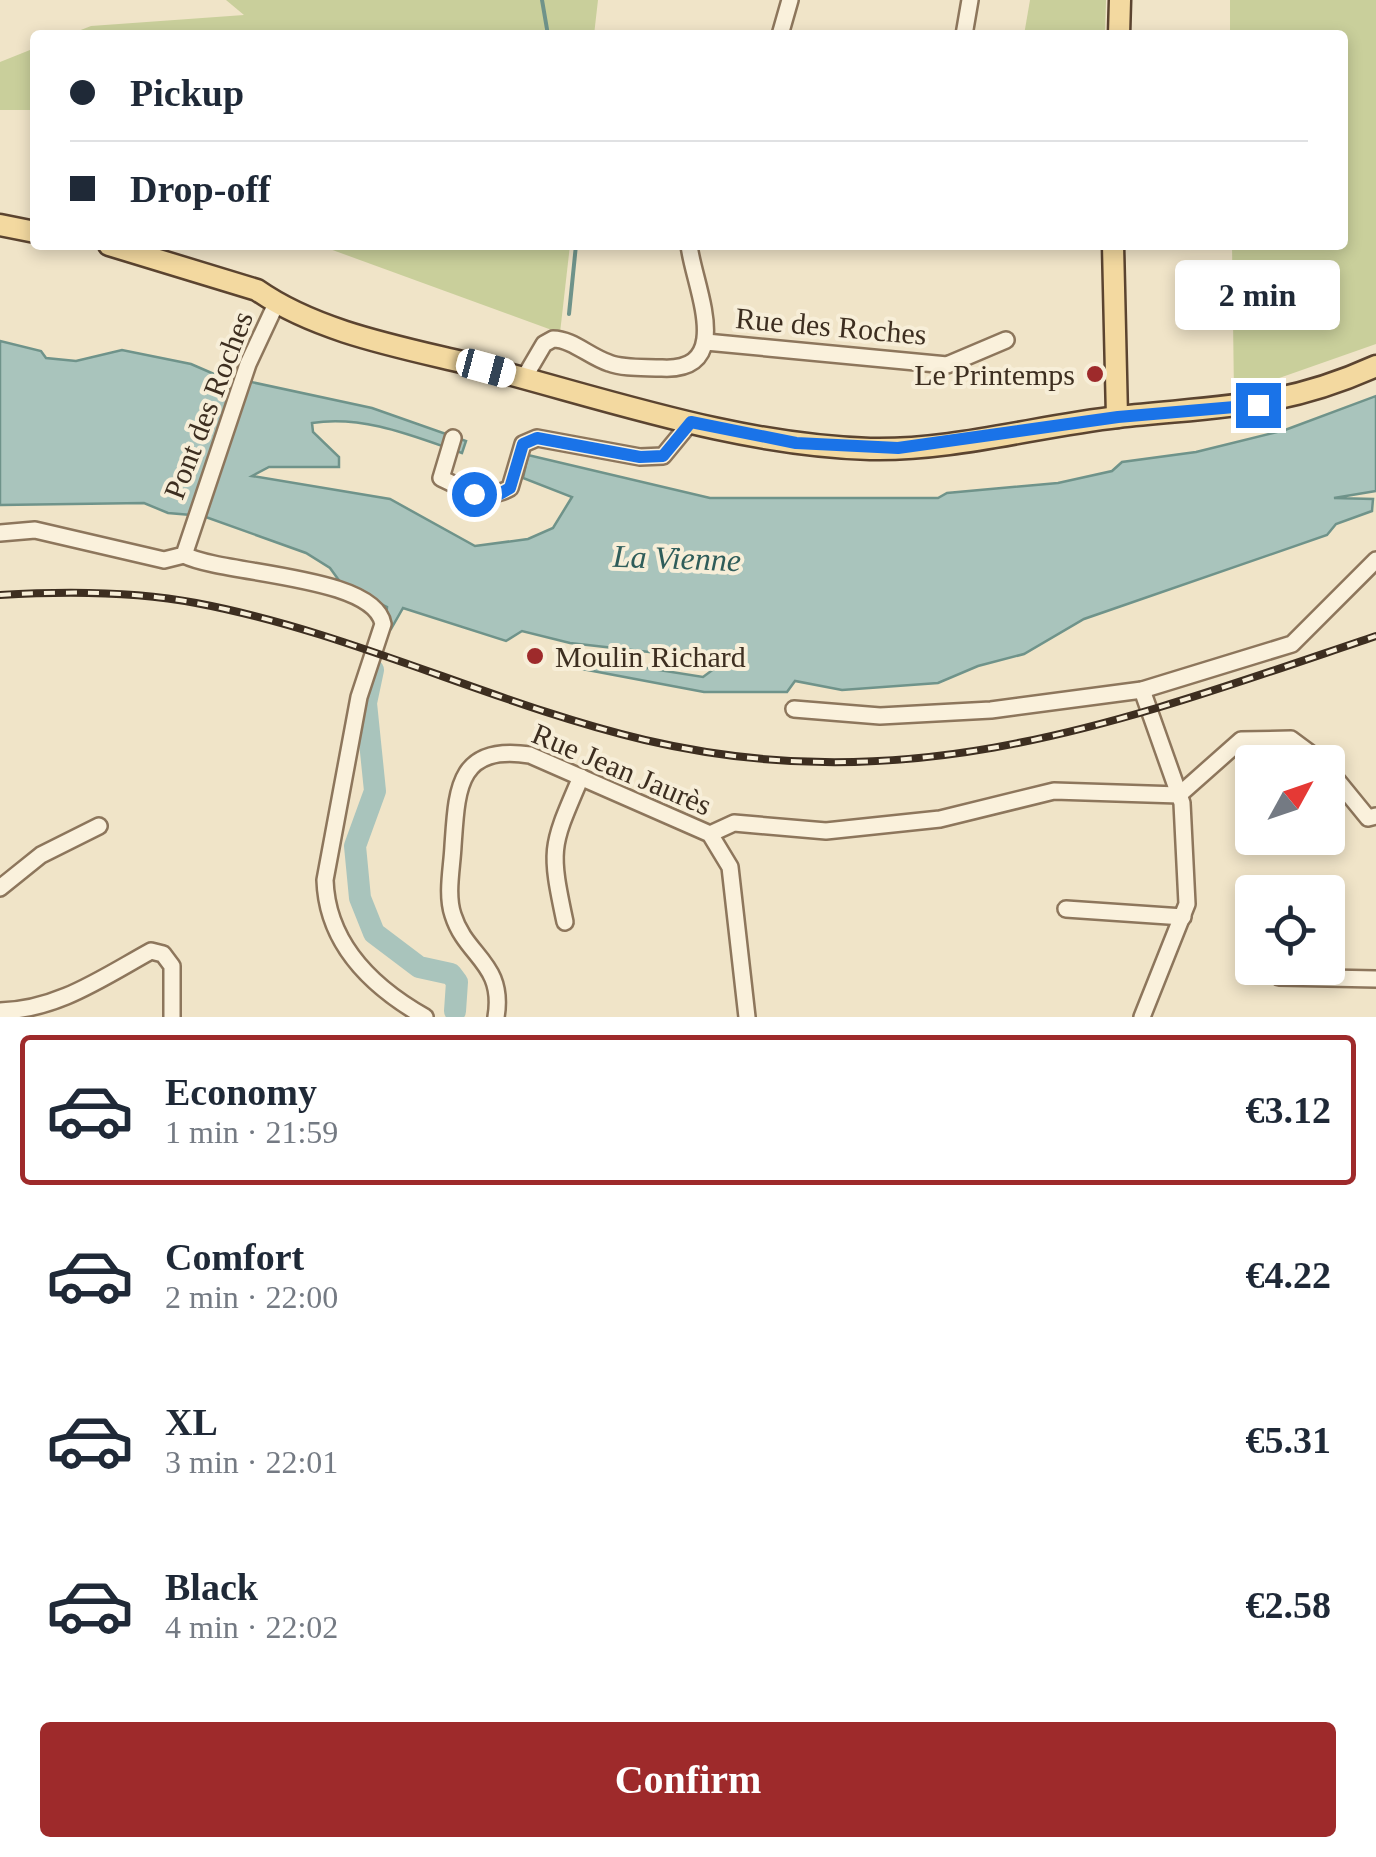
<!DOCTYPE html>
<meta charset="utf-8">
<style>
:root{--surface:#fff;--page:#f2f2f3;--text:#1f2937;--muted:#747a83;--line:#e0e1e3;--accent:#9e2a2b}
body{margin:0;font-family:Georgia,serif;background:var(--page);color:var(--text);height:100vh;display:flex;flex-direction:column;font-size:38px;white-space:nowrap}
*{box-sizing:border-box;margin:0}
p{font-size:32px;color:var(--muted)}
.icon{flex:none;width:55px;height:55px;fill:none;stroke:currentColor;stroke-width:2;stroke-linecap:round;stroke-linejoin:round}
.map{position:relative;height:1017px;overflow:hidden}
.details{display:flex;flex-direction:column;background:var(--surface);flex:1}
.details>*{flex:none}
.hud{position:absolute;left:30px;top:30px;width:1318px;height:220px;border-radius:10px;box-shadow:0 5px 15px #0003;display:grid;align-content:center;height:220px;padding:0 40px;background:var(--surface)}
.needle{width:65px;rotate:50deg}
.fabs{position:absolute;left:1235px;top:745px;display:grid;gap:20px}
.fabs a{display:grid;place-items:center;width:110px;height:110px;border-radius:10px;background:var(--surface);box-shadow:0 5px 15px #0003;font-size:50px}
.end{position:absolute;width:45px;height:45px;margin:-22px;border:12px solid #1a73e8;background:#fff;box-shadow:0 0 0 5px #fff}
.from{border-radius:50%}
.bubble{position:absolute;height:70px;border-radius:10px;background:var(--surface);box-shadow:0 5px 15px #0003;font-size:32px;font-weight:700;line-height:70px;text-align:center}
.car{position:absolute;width:30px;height:60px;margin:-30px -15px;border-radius:12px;box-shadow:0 0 8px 2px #0007;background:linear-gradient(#fff 24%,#345 0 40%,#fff 0 76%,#345 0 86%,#fff 0)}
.hud b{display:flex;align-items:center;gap:35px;height:95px;font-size:38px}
.hud b+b{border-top:2px solid var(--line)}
.hud i{width:25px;height:25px;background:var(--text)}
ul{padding:18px 0 0;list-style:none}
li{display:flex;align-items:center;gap:30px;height:150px;margin:0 20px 15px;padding:0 20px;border:5px solid transparent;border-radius:10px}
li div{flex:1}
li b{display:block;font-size:38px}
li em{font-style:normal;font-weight:700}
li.selected{border-color:var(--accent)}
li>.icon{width:90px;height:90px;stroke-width:1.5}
.primary-button{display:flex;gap:20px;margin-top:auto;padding:20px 40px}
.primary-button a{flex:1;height:115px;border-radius:10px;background:var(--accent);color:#fff;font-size:40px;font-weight:700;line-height:115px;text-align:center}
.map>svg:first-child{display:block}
.green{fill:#c9cf9b}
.water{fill:#a9c4bc;stroke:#6f938a;stroke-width:2.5}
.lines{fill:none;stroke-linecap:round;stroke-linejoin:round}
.stream{stroke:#6f938a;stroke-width:4}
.river{stroke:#a9c4bc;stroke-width:22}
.minor-casing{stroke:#8d765c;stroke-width:20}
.major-casing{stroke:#5b4430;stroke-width:25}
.minor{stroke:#faf1dc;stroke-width:15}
.major{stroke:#f3d9a0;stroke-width:20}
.rail-casing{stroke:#3d2e20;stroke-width:8}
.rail{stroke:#f7eed8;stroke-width:4;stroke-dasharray:11;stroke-linecap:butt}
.route{stroke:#1a73e8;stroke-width:12}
.poi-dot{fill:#9e2a2b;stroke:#f7eed8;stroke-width:4}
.labels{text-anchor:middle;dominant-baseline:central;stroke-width:8;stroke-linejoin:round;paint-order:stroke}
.street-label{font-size:30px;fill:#3d2e20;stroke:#f7eed8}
.poi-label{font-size:30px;fill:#3d2e20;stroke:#f7eed8;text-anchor:end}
.water-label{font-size:32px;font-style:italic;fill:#2f5d5a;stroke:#f7eed8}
</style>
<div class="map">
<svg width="1376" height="1017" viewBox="0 0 1376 1017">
<rect width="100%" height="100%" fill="#f0e4c8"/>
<g class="green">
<polygon points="226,0 598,0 594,35 68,35 91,26 244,15"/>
<polygon points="1030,0 1106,0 1105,35 1024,35"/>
<polygon points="1230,0 1376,0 1376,344 1234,394 1232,245 1342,245 1342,35 1230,35"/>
<polygon points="35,48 35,110 0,110 0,62"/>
<polygon points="327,245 570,245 560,333 327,248"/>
</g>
<path class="water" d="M 0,341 L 41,351 L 46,358 L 76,361 L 122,350 L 191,364 L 214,374 L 372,408 L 466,441 L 462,453 C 413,436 364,415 312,423 L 313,432 L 339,457 L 339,467 L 269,467 L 252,476 L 390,499 L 475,546 L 528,539 L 553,528 L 572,497 L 523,478 L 528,455 L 710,498 L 938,498 L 947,493 L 1058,483 L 1112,471 L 1122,462 L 1196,452 L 1285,430 L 1376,396 L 1376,491 L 1334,498 L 1373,499 L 1372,511 L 1336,524 L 1327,535 L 1084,619 L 1024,654 L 978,666 L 938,683 L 842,690 L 795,681 L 787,692 L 704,692 L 561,665 L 564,655 L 703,677 L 741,649 L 702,658 L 570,643 L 522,631 L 506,641 L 403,608 L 391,629 L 385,627 L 387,607 L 343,586 L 330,568 L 306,553 L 203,516 L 168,513 L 144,503 L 0,505 Z"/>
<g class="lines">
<g class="stream">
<polyline points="542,0 548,35"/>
<polyline points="569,314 576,245"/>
</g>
<polyline class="river" points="373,670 366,703 375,791 355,846 360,898 374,933 419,967 451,974 457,982 455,1011"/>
<defs>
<g id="minor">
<polyline points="780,35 790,0"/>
<polyline points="964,35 970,0"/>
<polyline points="706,342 947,365 1006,340"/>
<path d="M 524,378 L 544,344 L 553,339 C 572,339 590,357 609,363 C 625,369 645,367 662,368 C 737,372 693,284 689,245"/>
<path d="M 453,438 L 441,478 C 465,490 485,502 510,488 L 523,444 L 537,438 L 640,457 L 663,456 L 691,422"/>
<polyline points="0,533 35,530 164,560 184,555 248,364 276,304"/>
<path d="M 184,555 C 224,575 374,575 383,624 L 359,697 L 325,880 C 327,943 372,987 425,1017"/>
<polyline points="1142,690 1182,803 1187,904 1142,1017"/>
<polyline points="794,709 880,716 991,710 1142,690 1292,644 1376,560"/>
<polyline points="1328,769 1368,818 1376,816"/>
<polyline points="710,834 734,823 826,831 940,819 1054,791 1179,795 1241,740 1291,739 1322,762"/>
<polyline points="0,888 41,855 99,826"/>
<polyline points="1066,909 1183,917"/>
<path d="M 565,922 C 549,847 551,847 581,777"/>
<polyline points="1279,977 1376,979"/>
<path d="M 0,1011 C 57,1010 102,978 151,951 L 163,954 L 172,966 L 172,1017"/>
<path d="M 496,1017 C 505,963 466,957 453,915 C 446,894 452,868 453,846 C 457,789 457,744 530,755 L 710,834 L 730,867 L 747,1017"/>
</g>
<g id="major">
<polyline points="1119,35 1120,0"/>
<polyline points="0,225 35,232"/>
<path d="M 109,245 L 257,290 C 321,335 412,349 486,368 C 612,401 739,445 870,449 C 952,451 1037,426 1118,417 C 1218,406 1281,409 1376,366"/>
<polyline points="1113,245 1117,417"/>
</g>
</defs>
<use href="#minor" class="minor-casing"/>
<use href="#major" class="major-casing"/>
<use href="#minor" class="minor"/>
<use href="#major" class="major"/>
<defs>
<path id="rail" d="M 0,595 C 65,591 133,591 196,603 C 351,632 493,704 645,740 C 914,803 1126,720 1376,636"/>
</defs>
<use href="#rail" class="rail-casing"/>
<use href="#rail" class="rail"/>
</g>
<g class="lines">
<polyline class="route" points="474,494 496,496 510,488 523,444 537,438 640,457 663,456 691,422 796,443 898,448 1118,417 1258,405"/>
</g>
<g class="poi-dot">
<circle cx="1095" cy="374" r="10"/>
<circle cx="535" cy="656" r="10"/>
</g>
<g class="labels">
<g class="street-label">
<text transform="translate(831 326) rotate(5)">Rue des Roches</text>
<text transform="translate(208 405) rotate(-69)">Pont des Roches</text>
<text transform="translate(622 769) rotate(23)">Rue Jean Jaurès</text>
</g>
<g class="poi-label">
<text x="1075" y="374">Le Printemps</text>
<text x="555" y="656" text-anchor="start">Moulin Richard</text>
</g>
<g class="water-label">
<text transform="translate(677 558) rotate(2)">La Vienne</text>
</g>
</g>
</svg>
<div class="fabs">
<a><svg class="needle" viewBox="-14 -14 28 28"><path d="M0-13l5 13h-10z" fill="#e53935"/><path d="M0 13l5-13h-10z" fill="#747a83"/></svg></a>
<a><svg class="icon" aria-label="locate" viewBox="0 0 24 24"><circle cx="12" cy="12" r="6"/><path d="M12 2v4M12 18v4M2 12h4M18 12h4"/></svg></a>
</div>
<i class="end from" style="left:474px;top:494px"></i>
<i class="end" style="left:1258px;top:405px"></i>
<div class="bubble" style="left:1175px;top:260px;width:165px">2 min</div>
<i class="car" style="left:486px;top:368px;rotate:105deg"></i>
<div class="hud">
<b><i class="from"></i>Pickup</b>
<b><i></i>Drop-off</b>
</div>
</div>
<section class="details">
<ul>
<li class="selected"><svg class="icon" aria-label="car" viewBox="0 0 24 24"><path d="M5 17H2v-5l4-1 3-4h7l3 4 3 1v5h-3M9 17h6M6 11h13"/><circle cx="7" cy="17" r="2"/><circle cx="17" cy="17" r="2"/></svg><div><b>Economy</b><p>1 min · 21:59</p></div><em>€3.12</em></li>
<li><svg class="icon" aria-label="car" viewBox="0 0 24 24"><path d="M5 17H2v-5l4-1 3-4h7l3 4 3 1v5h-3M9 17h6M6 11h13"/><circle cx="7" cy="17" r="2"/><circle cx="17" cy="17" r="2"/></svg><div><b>Comfort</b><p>2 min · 22:00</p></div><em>€4.22</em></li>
<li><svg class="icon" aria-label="car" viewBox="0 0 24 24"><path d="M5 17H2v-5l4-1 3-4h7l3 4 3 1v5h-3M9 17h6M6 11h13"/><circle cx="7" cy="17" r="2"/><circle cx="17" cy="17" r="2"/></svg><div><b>XL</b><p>3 min · 22:01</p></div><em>€5.31</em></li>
<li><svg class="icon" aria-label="car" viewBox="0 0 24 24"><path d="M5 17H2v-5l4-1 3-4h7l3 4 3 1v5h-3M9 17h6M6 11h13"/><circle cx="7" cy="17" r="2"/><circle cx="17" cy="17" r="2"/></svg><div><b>Black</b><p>4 min · 22:02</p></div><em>€2.58</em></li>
</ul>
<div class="primary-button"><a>Confirm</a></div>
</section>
